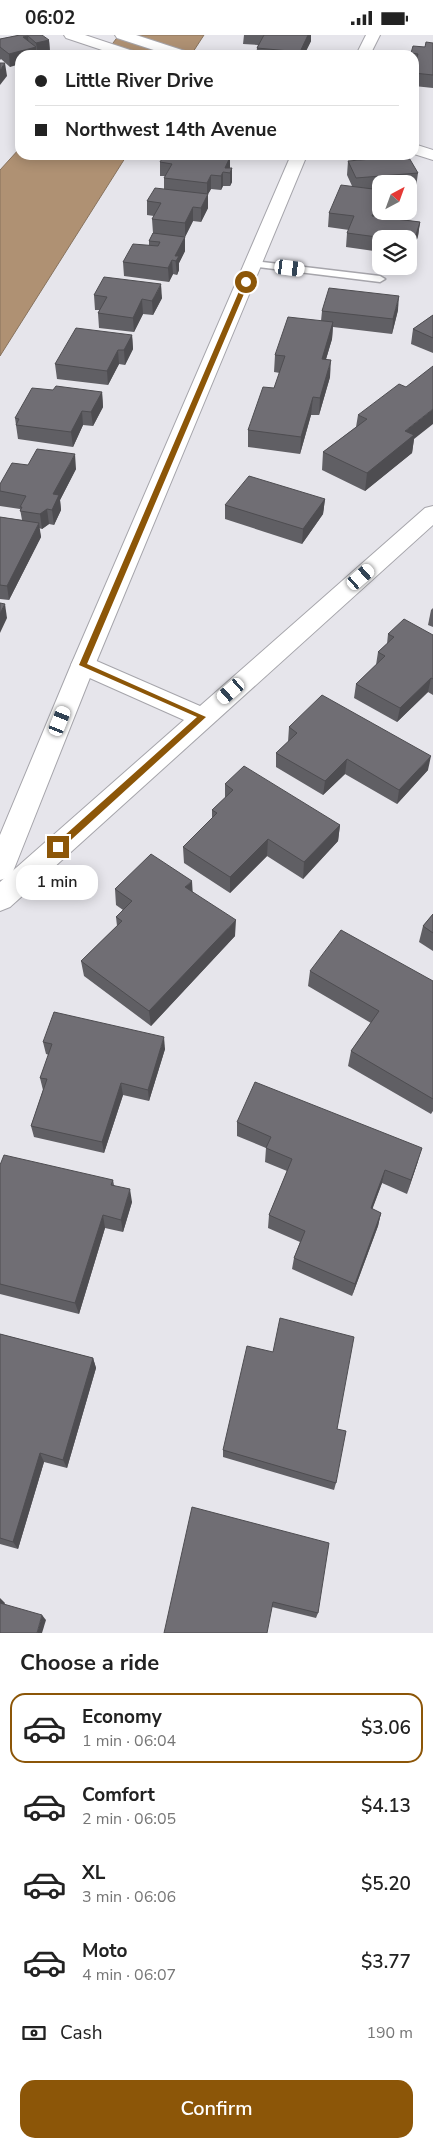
<!DOCTYPE html>
<meta charset="utf-8">
<style>
:root{--surface:#fff;--page:#f6f6f6;--text:#222;--muted:#767676;--line:#e0e0e0;--accent:#8c5608}
body{margin:0;font-family:"Nunito Sans",sans-serif;background:var(--page);color:var(--text);height:100vh;display:flex;flex-direction:column;font-size:19px;white-space:nowrap}
*{box-sizing:border-box;margin:0}
p{font-size:16px;color:var(--muted)}
.icon{flex:none;width:28px;height:28px;fill:none;stroke:currentColor;stroke-width:2;stroke-linecap:round;stroke-linejoin:round}
.map{position:relative;height:1598px;overflow:hidden}
.panel{display:flex;flex-direction:column;background:var(--surface);flex:1}
.panel>*{flex:none}
.banner{position:absolute;left:15px;top:15px;width:404px;height:110px;border-radius:15px;box-shadow:0 2px 12px #0003;display:grid;align-content:center;height:110px;padding:0 20px;background:var(--surface)}
.needle{width:32px;rotate:41deg}
.fabs{position:absolute;left:372px;top:140px;display:grid;gap:10px}
.fabs a{display:grid;place-items:center;width:45px;height:45px;border-radius:10px;background:var(--surface);box-shadow:0 2px 12px #0003;font-size:25px}
.end{position:absolute;width:22px;height:22px;margin:-11px;border:6px solid #8c5608;background:#fff;box-shadow:0 0 0 2px #fff}
.from{border-radius:50%}
.bubble{position:absolute;height:35px;border-radius:15px;background:var(--surface);box-shadow:0 2px 12px #0003;font-size:16px;font-weight:600;line-height:35px;text-align:center}
.car{position:absolute;width:15px;height:30px;margin:-15px -8px;border-radius:6px;box-shadow:0 0 4px 1px #0007;background:linear-gradient(#fff 24%,#345 0 40%,#fff 0 76%,#345 0 86%,#fff 0)}
.banner b{display:flex;align-items:center;gap:18px;height:48px;font-size:19px}
.banner b+b{border-top:1px solid var(--line)}
.banner i{width:12px;height:12px;background:var(--text)}
ul{padding:0;list-style:none}
li{display:flex;align-items:center;gap:15px;height:70px;margin:0 10px 8px;padding:0 10px;border:2px solid transparent;border-radius:15px}
li div{flex:1}
li b{display:block;font-size:19px}
li em{font-style:normal;font-weight:600}
li.on{border-color:var(--accent)}
li>.icon{width:45px;height:45px;stroke-width:1.5}
h2{padding:0 20px;font-size:22px;line-height:60px}
.pay{display:flex;align-items:center;gap:12px;height:55px;padding:0 20px;font-size:19px}
.pay p{margin-inline-start:auto}
.button{display:flex;gap:10px;margin-top:auto;padding:10px 20px}
.button a{flex:1;height:58px;border-radius:15px;background:var(--accent);color:#fff;font-size:20px;font-weight:600;line-height:58px;text-align:center}
.status{display:flex;justify-content:space-between;align-items:center;height:35px;padding:0 25px;background:var(--surface);direction:ltr}
.status svg{height:14px;fill:currentColor}
.map>svg:first-child{display:block}
.water{fill:#af9173;stroke:#87725d}
.lines{fill:none;stroke-linecap:round;stroke-linejoin:round}
.lane-casing{stroke:#a6a5ab;stroke-width:3}
.street-casing{stroke:#a6a5ab;stroke-width:2}
.secondary-casing{stroke:#a6a5ab;stroke-width:2}
.lane{fill:#fff;fill-rule:evenodd}
.street{fill:#fff;fill-rule:evenodd}
.secondary{fill:#fff;fill-rule:evenodd}
.wall{fill:#605f64}
.shaded-wall{fill:#4e4d51}
.building{fill:#706e74;stroke:#4e4d51}
.route{fill:#8c5608}
</style>
<div class="status"><b>06:02</b><svg viewBox="0 0 49 12"><path d="M0 12V9h3v3zM5 12V6h3v6zM10 12V3h3v9zM15 12V0h3v12zM26 1h20v11H26zM47 4h2v5h-2z"/></svg></div>
<div class="map">
<svg width="433" height="1598" viewBox="0 0 433 1598">
<rect width="100%" height="100%" fill="#e6e5eb"/>
<g class="water">
<polygon points="119,0 204,0 191,20 104,20"/>
<polygon points="20,113 20,120 127,120 0,321 0,135"/>
</g>
<g class="lines">
<defs>
<polygon id="lane" points="254,226 380,241 385,244 380,247 250,231 249,229"/>
<g id="street">
<polygon points="366,0 380,0 370,20 356,20"/>
<polygon points="433,471 433,490 10,872 0,876 0,847 184,685 74,636 71,630 74,624 83,621 92,624 200,671 425,473"/>
</g>
<g id="secondary">
<polygon points="64,0 85,0 136,17 138,20 117,20 66,3"/>
<polygon points="115,0 136,0 188,17 190,20 169,20 117,3"/>
<polygon points="414,109 433,115 433,125 414,119"/>
<polygon points="291,120 307,120 95,630 14,834 10,842 0,845 0,800 71,630"/>
</g>
</defs>
<use href="#lane" class="lane-casing"/>
<use href="#street" class="street-casing"/>
<use href="#secondary" class="secondary-casing"/>
<use href="#lane" class="lane"/>
<use href="#street" class="street"/>
<use href="#secondary" class="secondary"/>
</g>
<g class="wall">
<polygon points="20,0 49,5 50,18 40,20 20,20 10,32 1,24 0,25 0,4"/>
<polygon points="244,0 311,0 311,6 304,20 256,20 257,13 258,10 243,9"/>
<polygon points="433,8 433,53 414,51 414,20 410,20 411,18"/>
<polygon points="230,122 230,133 232,133 232,147 230,151 223,151 221,155 211,154 208,159 208,173 201,187 193,186 185,202 185,216 179,228 179,235 177,240 173,239 169,247 124,241 123,227 149,210 149,206 153,198 152,184 154,181 147,180 147,166 164,154 164,143 165,141 160,141 160,127"/>
<polygon points="348,126 418,138 416,152 409,153 409,149 381,149 380,168 376,181 420,187 418,201 412,220 409,220 409,204 381,204 381,217 346,212 347,198 349,195 328,192 329,178 352,151 347,140"/>
<polygon points="94,260 162,263 153,280 143,279 134,297 99,293 98,278 100,275 95,275"/>
<polygon points="398,275 392,299 333,292 332,304 326,324 330,342 319,380 311,380 300,419 248,412 248,395 274,353 280,338 274,337 275,320 321,286 322,276"/>
<polygon points="433,280 433,318 411,309 413,294"/>
<polygon points="132,300 133,314 125,330 119,329 108,350 57,344 55,329"/>
<polygon points="53,355 102,357 103,372 93,391 83,390 73,412 18,404 15,383"/>
<polygon points="358,380 414,404 412,418 365,456 322,435 323,417 356,392"/>
<polygon points="28,430 76,434 60,465 61,475 54,490 49,489 42,494 39,493 41,502 9,565 0,564 0,482 22,485 20,474 0,471 0,449"/>
<polygon points="325,464 323,479 302,509 225,484 225,470"/>
<polygon points="433,573 433,592 428,590 431,575"/>
<polygon points="388,599 433,600 433,660 428,657 397,687 354,663 356,649 376,630 378,617 387,609"/>
<polygon points="289,692 428,735 397,769 345,739 323,760 276,732 276,718 288,707"/>
<polygon points="225,749 340,790 338,806 303,844 267,821 230,858 184,828 183,812 212,784 212,775 225,763"/>
<polygon points="115,854 193,857 235,901 151,991 84,941 81,926 117,891 116,882 123,875 116,870"/>
<polygon points="433,879 433,916 419,907 423,891"/>
<polygon points="310,936 433,946 433,1076 431,1079 348,1031 351,1016 371,988 308,951"/>
<polygon points="43,1007 165,1014 149,1066 123,1060 104,1118 34,1102 31,1091 43,1055 40,1043 49,1020 46,1019"/>
<polygon points="237,1087 418,1126 407,1159 382,1148 372,1174 381,1178 378,1191 352,1261 292,1234 294,1223 300,1207 268,1193 269,1180 287,1136 265,1127 266,1113 237,1101"/>
<polygon points="0,1130 113,1145 114,1150 132,1167 123,1197 105,1193 79,1279 0,1259"/>
<polygon points="0,1299 93,1323 96,1333 67,1433 44,1427 18,1514 0,1509"/>
<polygon points="337,1394 336,1448 334,1455 223,1422 223,1415"/>
<polygon points="192,1472 318,1578 316,1583 272,1572"/>
</g>
<g class="shaded-wall">
<polygon points="308,0 311,0 311,6 304,20 299,20 300,17"/>
<polygon points="28,1 29,14 23,2"/>
<polygon points="49,5 50,18 38,20 36,8"/>
<polygon points="36,12 37,20 20,20 20,29 10,32 9,19"/>
<polygon points="5,28 7,41 0,50 0,35"/>
<polygon points="230,122 230,136 225,133"/>
<polygon points="232,133 232,147 230,151 230,138"/>
<polygon points="223,137 223,151 221,155 221,141"/>
<polygon points="211,140 211,154 207,161 207,148"/>
<polygon points="381,156 380,168 371,195 372,181"/>
<polygon points="208,159 208,173 201,187 201,173"/>
<polygon points="193,172 193,186 185,202 185,188"/>
<polygon points="420,187 418,201 412,220 414,206"/>
<polygon points="185,202 185,216 179,228 179,235 177,240 175,221"/>
<polygon points="172,225 173,239 169,247 168,233"/>
<polygon points="161,249 162,263 153,280 152,266"/>
<polygon points="399,261 398,275 392,299 393,284"/>
<polygon points="142,264 143,279 134,297 133,283"/>
<polygon points="333,287 332,304 321,341 322,324"/>
<polygon points="132,300 133,314 125,330 124,315"/>
<polygon points="118,315 119,329 108,350 107,336"/>
<polygon points="331,325 330,342 319,380 320,363"/>
<polygon points="102,357 103,372 93,391 91,377"/>
<polygon points="313,362 311,380 300,419 301,402"/>
<polygon points="433,374 433,389 414,404 412,418 365,456 367,438 405,396"/>
<polygon points="82,376 83,390 73,412 71,397"/>
<polygon points="75,419 76,434 60,465 61,475 54,490 52,475 53,459"/>
<polygon points="325,464 323,479 302,509 303,494"/>
<polygon points="47,474 49,489 42,494 40,479"/>
<polygon points="39,488 41,502 9,565 7,551"/>
<polygon points="5,569 7,583 0,598 0,578"/>
<polygon points="431,643 428,657 397,687 400,673"/>
<polygon points="431,721 428,735 397,769 399,755"/>
<polygon points="347,724 345,739 323,760 325,746"/>
<polygon points="340,790 338,806 303,844 304,827"/>
<polygon points="268,804 267,821 230,858 230,842"/>
<polygon points="192,846 193,862 185,852"/>
<polygon points="236,885 235,901 151,991 149,976"/>
<polygon points="164,1002 165,1014 149,1066 148,1055"/>
<polygon points="121,1048 123,1060 104,1118 102,1107"/>
<polygon points="422,1113 418,1126 407,1159 411,1145"/>
<polygon points="385,1135 382,1148 368,1186 371,1173"/>
<polygon points="130,1154 132,1167 123,1197 121,1185"/>
<polygon points="381,1178 378,1191 352,1261 355,1249"/>
<polygon points="103,1180 105,1193 79,1279 75,1268"/>
<polygon points="93,1323 96,1333 67,1433 63,1425"/>
<polygon points="40,1418 44,1427 18,1514 13,1507"/>
<polygon points="0,1563 5,1568 3,1573 0,1570"/>
<polygon points="42,1580 46,1585 42,1598 37,1598"/>
</g>
<g class="building">
<polygon points="20,0 42,0 49,5 36,8 28,1 23,2 36,12 9,19 0,12 0,4"/>
<polygon points="264,0 308,0 300,17 257,13"/>
<polygon points="426,7 433,8 433,40 414,38 414,31 418,19 411,18 413,11 425,12"/>
<polygon points="0,28 5,28 0,35"/>
<polygon points="164,120 210,120 230,122 225,133 232,133 230,138 223,137 221,141 211,140 207,148 164,143 172,129 160,127"/>
<polygon points="408,121 418,138 356,143 348,126"/>
<polygon points="341,150 381,155 372,181 420,187 414,206 409,206 409,204 392,204 347,198 354,181 329,178"/>
<polygon points="155,153 208,159 201,173 193,172 185,188 152,184 161,168 147,166"/>
<polygon points="153,198 185,202 175,221 179,221 176,226 172,225 168,233 123,227 133,209 158,211 160,207 149,206"/>
<polygon points="104,242 161,249 152,266 142,264 133,283 98,278 107,262 94,260"/>
<polygon points="329,253 399,261 393,284 322,276"/>
<polygon points="433,280 433,303 413,294"/>
<polygon points="288,282 333,287 322,324 331,325 320,363 313,362 301,402 248,395 263,352 274,353 285,321 275,320"/>
<polygon points="76,293 132,300 124,315 118,315 107,336 55,329"/>
<polygon points="433,331 433,374 405,396 414,400 367,438 323,417 367,384 358,380 399,349 406,352"/>
<polygon points="56,351 102,357 91,377 82,376 71,397 16,390 19,384 15,383 32,353 53,355"/>
<polygon points="37,414 75,419 53,459 59,460 52,475 47,474 40,479 20,476 22,472 20,472 26,461 0,456 0,449 12,428 28,430"/>
<polygon points="249,441 325,464 303,494 225,470"/>
<polygon points="0,482 39,488 7,551 0,550"/>
<polygon points="0,568 5,569 0,578"/>
<polygon points="404,584 433,600 433,644 431,643 400,673 356,649 385,621 378,617 394,602 388,599"/>
<polygon points="322,660 431,721 399,755 347,724 325,746 276,718 297,698 289,692"/>
<polygon points="244,731 340,790 304,827 268,804 230,842 183,812 217,778 212,775 233,755 225,749"/>
<polygon points="151,819 192,846 185,852 236,885 149,976 81,926 122,886 116,882 132,866 115,854"/>
<polygon points="433,879 433,898 423,891"/>
<polygon points="341,895 433,946 433,1064 351,1016 379,976 310,936"/>
<polygon points="54,977 164,1002 148,1055 121,1048 102,1107 31,1091 47,1044 40,1043 52,1009 43,1007"/>
<polygon points="255,1047 422,1113 411,1145 385,1135 371,1173 381,1178 355,1249 294,1223 305,1196 269,1180 292,1124 266,1113 271,1102 237,1087"/>
<polygon points="4,1120 113,1145 111,1150 130,1154 121,1185 103,1180 75,1268 0,1249 0,1130"/>
<polygon points="280,1283 354,1302 337,1394 346,1396 336,1448 223,1415 247,1311 273,1317"/>
<polygon points="0,1299 93,1323 63,1425 40,1418 13,1507 0,1503"/>
<polygon points="192,1472 329,1508 318,1578 273,1567 267,1598 164,1598"/>
<polygon points="0,1568 42,1580 37,1598 0,1598"/>
</g>
<polygon class="route" points="246,245 249,247 87,629 206,682 61,814 55,814 55,809 197,682 79,630 243,247"/>
</svg>
<div class="fabs">
<a><svg class="needle" viewBox="-14 -14 28 28"><path d="M0-13l5 13h-10z" fill="#e53935"/><path d="M0 13l5-13h-10z" fill="#767676"/></svg></a>
<a><svg class="icon" aria-label="layers" viewBox="0 0 24 24"><path d="M12 4l9 5-9 5-9-5zM3 14l9 5 9-5"/></svg></a>
</div>
<i class="end from" style="left:246px;top:247px"></i>
<i class="end" style="left:58px;top:812px"></i>
<div class="bubble" style="left:16px;top:830px;width:82px">1 min</div>
<i class="car" style="left:290px;top:233px;rotate:97deg"></i>
<i class="car" style="left:361px;top:542px;rotate:49deg"></i>
<i class="car" style="left:231px;top:656px;rotate:229deg"></i>
<i class="car" style="left:60px;top:686px;rotate:22deg"></i>
<div class="banner">
<b><i class="from"></i>Little River Drive</b>
<b><i></i>Northwest 14th Avenue</b>
</div>
</div>
<section class="panel">
<h2>Choose a ride</h2>
<ul>
<li class="on"><svg class="icon" aria-label="car" viewBox="0 0 24 24"><path d="M5 17H2v-5l4-1 3-4h7l3 4 3 1v5h-3M9 17h6M6 11h13"/><circle cx="7" cy="17" r="2"/><circle cx="17" cy="17" r="2"/></svg><div><b>Economy</b><p>1 min · 06:04</p></div><em>$3.06</em></li>
<li><svg class="icon" aria-label="car" viewBox="0 0 24 24"><path d="M5 17H2v-5l4-1 3-4h7l3 4 3 1v5h-3M9 17h6M6 11h13"/><circle cx="7" cy="17" r="2"/><circle cx="17" cy="17" r="2"/></svg><div><b>Comfort</b><p>2 min · 06:05</p></div><em>$4.13</em></li>
<li><svg class="icon" aria-label="car" viewBox="0 0 24 24"><path d="M5 17H2v-5l4-1 3-4h7l3 4 3 1v5h-3M9 17h6M6 11h13"/><circle cx="7" cy="17" r="2"/><circle cx="17" cy="17" r="2"/></svg><div><b>XL</b><p>3 min · 06:06</p></div><em>$5.20</em></li>
<li><svg class="icon" aria-label="car" viewBox="0 0 24 24"><path d="M5 17H2v-5l4-1 3-4h7l3 4 3 1v5h-3M9 17h6M6 11h13"/><circle cx="7" cy="17" r="2"/><circle cx="17" cy="17" r="2"/></svg><div><b>Moto</b><p>4 min · 06:07</p></div><em>$3.77</em></li>
</ul>
<div class="pay"><svg class="icon" aria-label="cash" viewBox="0 0 24 24"><path d="M3 7h18v10H3z"/><circle cx="12" cy="12" r="2"/></svg>Cash<p>190 m</p></div>
<div class="button"><a>Confirm</a></div>
</section>
